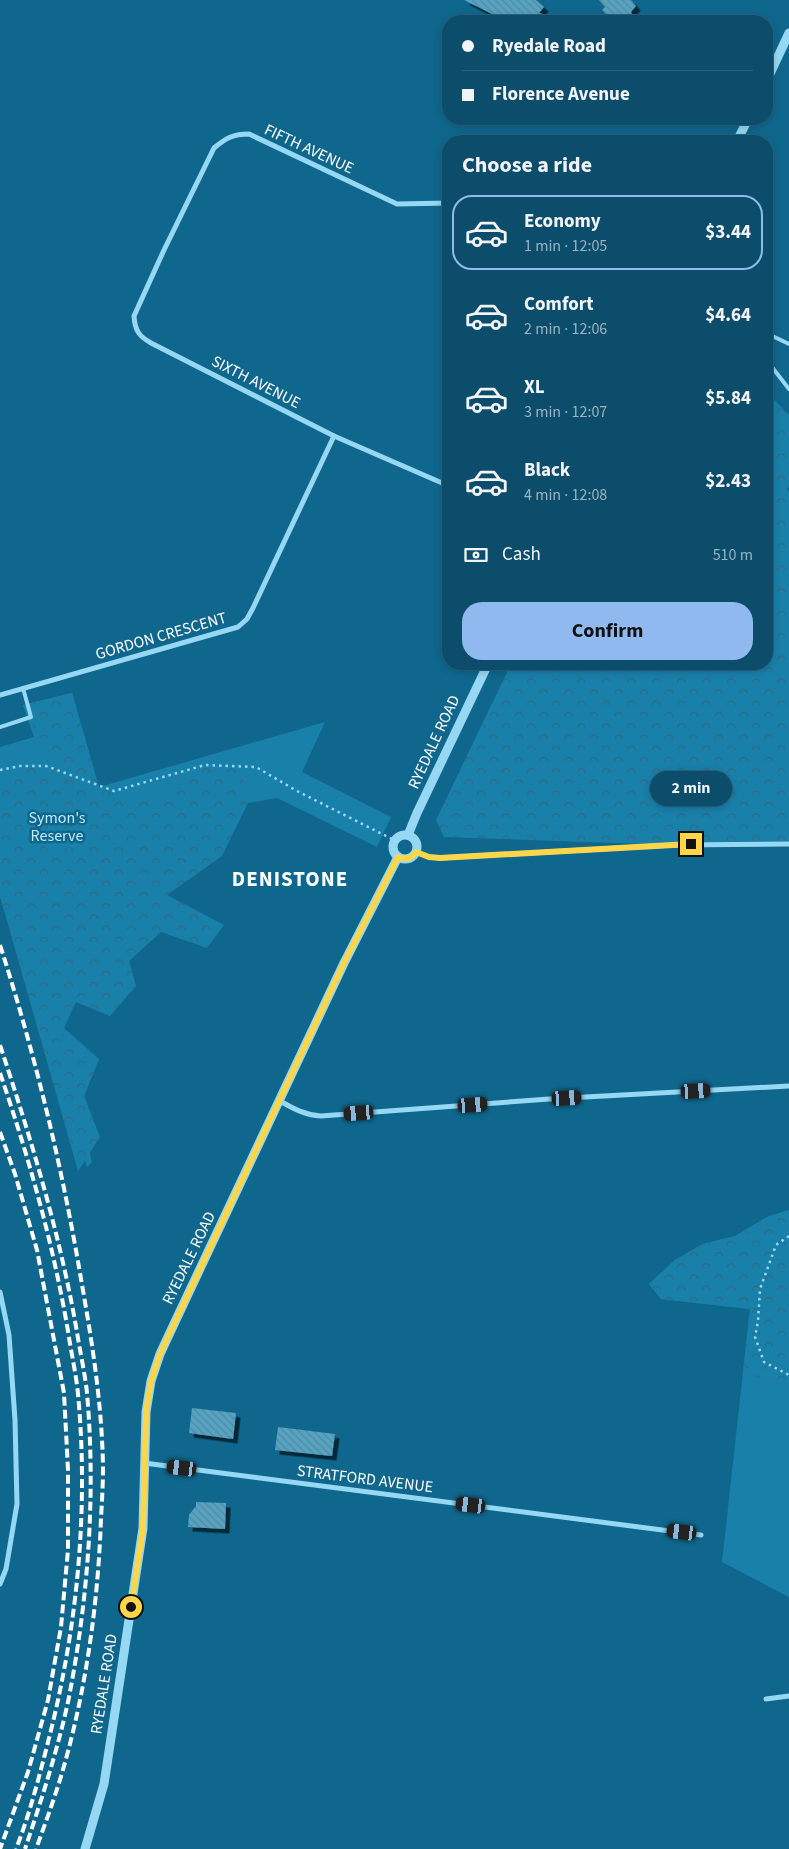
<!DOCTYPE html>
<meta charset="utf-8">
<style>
:root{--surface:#0b4d6a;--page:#145470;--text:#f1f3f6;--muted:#9ab4c1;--line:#2b647e;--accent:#90b9f0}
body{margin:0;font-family:"Source Sans 3",sans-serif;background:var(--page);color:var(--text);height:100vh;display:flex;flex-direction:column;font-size:19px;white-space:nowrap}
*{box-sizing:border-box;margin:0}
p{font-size:16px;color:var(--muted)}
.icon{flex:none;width:28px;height:28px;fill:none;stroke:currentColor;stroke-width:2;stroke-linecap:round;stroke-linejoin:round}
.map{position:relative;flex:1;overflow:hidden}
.details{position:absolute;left:442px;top:135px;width:331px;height:535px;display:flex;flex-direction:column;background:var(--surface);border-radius:20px;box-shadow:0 2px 8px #0003,0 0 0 1px var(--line)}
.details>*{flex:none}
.top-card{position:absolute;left:442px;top:15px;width:331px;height:110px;border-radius:20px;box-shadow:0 2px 8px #0003,0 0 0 1px var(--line);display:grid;align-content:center;height:110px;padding:0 20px;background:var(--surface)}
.end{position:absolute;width:22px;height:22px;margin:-11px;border:6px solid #ffd54a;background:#111;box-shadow:0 0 0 2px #111}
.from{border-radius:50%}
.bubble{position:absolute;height:35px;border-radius:18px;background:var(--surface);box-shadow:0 2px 8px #0003,0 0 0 1px var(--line);font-size:16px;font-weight:700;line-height:35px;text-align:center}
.car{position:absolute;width:15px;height:30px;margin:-15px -8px;border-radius:6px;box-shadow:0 0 4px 1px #0007;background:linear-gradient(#222 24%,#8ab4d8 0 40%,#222 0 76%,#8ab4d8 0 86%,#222 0)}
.top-card b{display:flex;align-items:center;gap:18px;height:48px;font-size:19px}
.top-card b+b{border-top:1px solid var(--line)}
.top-card i{width:12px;height:12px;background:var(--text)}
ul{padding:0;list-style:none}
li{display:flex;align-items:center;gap:15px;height:75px;margin:0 10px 8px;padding:0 10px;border:2px solid transparent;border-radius:20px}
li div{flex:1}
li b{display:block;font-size:19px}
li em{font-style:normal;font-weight:700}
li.active{border-color:var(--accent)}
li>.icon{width:45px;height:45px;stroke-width:1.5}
h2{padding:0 20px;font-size:22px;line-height:60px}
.pay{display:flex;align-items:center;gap:12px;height:55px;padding:0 20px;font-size:19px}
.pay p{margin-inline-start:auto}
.cta{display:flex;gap:10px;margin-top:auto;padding:10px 20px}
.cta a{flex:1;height:58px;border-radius:20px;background:var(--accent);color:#111;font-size:20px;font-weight:700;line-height:58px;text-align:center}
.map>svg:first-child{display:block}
.green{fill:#1980aa}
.forest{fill:url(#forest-crowns)}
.building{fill:url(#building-back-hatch);filter:url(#shadow)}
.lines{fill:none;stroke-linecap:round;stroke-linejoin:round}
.path{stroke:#96d8f3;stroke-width:2.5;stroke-dasharray:2.5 4;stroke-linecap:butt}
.service{stroke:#96d8f3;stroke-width:4}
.minor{stroke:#96d8f3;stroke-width:5}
.tertiary{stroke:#96d8f3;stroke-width:9}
.rail{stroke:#fff;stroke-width:4;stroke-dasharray:9 4;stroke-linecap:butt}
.route{stroke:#ffd54a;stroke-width:6}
.labels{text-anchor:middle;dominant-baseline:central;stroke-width:5;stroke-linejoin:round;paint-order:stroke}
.street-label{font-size:16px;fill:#fff;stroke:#0f678d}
.park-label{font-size:16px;fill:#beebfe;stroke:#0f678d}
.district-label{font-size:21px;font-weight:bold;letter-spacing:1px;fill:#fff;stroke:#0f678d}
</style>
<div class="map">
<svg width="789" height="1849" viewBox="0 0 789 1849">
<defs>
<pattern id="forest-crowns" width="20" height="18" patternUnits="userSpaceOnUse" patternTransform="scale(1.25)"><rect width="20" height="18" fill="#1980aa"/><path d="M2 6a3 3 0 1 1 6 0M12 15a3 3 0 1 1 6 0" fill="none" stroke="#306980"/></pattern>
<pattern id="building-back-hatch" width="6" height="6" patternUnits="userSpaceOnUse" patternTransform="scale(1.25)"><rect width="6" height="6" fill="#57a3c2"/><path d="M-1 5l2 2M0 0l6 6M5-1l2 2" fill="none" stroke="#54899f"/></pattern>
<filter id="shadow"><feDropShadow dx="4.5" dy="4.5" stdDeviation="0" flood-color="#0009"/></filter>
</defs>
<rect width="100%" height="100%" fill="#0f678d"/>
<g class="green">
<polygon points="72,693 99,787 325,722 302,772 391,817 377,847 277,798 248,803 236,813 57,1021 92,1162 87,1167 0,896 0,747 34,737 23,705"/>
<polygon points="789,1210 789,1597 722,1562 750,1309 661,1299 649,1284 675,1260 703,1244 735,1236 767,1217"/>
</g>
<g class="forest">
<polygon points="768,393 789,415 789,486 787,489 789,492 789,843 673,845 444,837 436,820 511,664 768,664"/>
<polygon points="72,693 99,788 152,800 199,763 242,771 248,803 222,856 167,895 224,925 207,948 161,932 129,961 136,986 110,1016 76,1002 64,1028 99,1059 84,1096 100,1137 78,1171 0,896 0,773 50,759 23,705"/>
<polygon points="789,1210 789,1388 743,1373 750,1309 661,1299 649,1284 675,1260 703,1244 735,1236 767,1217"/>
</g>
<g class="building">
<polygon points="464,0 536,0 544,7 539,13 558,18 558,21 503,21 498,17"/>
<polygon points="599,0 631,0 636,6 631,12 632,14 624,21 612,21 602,10 605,7"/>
<polygon points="192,1408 236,1413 233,1439 189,1433"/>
<polygon points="278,1427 335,1434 332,1456 275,1450"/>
<polygon points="196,1502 226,1503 225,1529 188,1527 189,1515 196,1506"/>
</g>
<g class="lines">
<g class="path">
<polyline points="0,770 20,766 46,766 114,791 205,765 256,767 297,791 394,840"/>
<polyline points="789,1236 776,1245 760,1289 758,1321 755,1337 764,1362 789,1375"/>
</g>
<g class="service">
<polyline points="768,334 789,344"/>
<polyline points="768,362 789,389"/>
<polyline points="0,727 31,717 23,688"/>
</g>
<g class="minor">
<path d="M 449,203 L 397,204 L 249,134 C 233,134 226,138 214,148 L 164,250 L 134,316 C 135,331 139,336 151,343 L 334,436 L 449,486"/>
<polyline points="0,695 238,627 247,619 253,608 334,436"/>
<polyline points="416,852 429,857 440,858 673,845 789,844"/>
<path d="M 280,1101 C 294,1109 305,1115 321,1116 L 549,1099 L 789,1086"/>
<polyline points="0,1292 9,1335 15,1420 17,1504 6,1569 0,1584"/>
<polyline points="144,1463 701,1535"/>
<polyline points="766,1699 789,1696"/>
</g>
<g class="tertiary">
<polyline points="768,78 789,33"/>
<polyline points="737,141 748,119"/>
<circle cx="405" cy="847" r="12"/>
<polyline points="408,835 417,813 488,664"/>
<polyline points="85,1849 104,1784 143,1528 146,1412 151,1381 160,1354 174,1324 344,963 398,857"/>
</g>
<g class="rail">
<path d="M 0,945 C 35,1054 62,1166 81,1279 C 92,1341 102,1404 103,1467 C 103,1484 102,1501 101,1518 C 98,1607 85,1698 59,1783 C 52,1805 44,1827 36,1849"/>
<path d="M 0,1045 C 31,1139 60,1234 77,1332 C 80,1352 85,1373 87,1393 C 96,1496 88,1601 68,1702 C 57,1752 41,1801 25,1849"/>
<path d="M 0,1073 C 29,1158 53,1243 68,1331 C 71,1352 76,1373 78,1394 C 89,1512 77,1631 47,1746 C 38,1781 29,1816 16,1849"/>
<polyline points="0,1132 15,1174 37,1250 64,1393 68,1470 68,1550 61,1627 48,1700 28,1772 0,1849"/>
</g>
</g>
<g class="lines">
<path class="route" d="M 131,1607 L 143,1528 L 146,1412 L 151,1381 L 160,1354 L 344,963 L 398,857 C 405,860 411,859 416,852 L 429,857 L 440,858 L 691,844"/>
</g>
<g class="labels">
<g class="street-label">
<text transform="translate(309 149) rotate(25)">FIFTH AVENUE</text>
<text transform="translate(256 382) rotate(27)">SIXTH AVENUE</text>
<text transform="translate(161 636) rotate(-16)">GORDON CRESCENT</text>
<text transform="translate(434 742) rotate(-65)">RYEDALE ROAD</text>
<text transform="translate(189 1258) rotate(-64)">RYEDALE ROAD</text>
<text transform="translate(365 1479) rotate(7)">STRATFORD AVENUE</text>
<text transform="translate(104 1684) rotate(-81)">RYEDALE ROAD</text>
</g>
<g class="park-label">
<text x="57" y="818">Symon's<tspan x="57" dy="18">Reserve</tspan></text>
</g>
<g class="district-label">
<text x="290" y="879">DENISTONE</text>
</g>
</g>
</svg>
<i class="end from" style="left:131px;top:1607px"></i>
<i class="end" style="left:691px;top:844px"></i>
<div class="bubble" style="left:650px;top:771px;width:82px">2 min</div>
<i class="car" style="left:696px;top:1091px;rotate:87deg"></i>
<i class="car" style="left:567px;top:1098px;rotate:87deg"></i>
<i class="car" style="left:473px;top:1105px;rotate:86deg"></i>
<i class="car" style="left:359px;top:1113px;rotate:266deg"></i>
<i class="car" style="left:182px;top:1468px;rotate:277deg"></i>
<i class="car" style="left:471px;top:1505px;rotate:277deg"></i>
<i class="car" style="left:682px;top:1532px;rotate:277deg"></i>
<div class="top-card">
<b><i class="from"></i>Ryedale Road</b>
<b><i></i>Florence Avenue</b>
</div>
<section class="details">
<h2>Choose a ride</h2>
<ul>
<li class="active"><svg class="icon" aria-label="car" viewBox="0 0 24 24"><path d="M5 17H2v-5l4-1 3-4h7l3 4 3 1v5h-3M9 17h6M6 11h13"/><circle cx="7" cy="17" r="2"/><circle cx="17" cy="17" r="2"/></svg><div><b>Economy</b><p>1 min · 12:05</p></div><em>$3.44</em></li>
<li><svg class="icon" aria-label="car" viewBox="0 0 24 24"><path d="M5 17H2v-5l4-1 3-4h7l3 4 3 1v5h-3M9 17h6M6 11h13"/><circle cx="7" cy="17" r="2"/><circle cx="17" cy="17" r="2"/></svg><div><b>Comfort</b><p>2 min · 12:06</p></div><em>$4.64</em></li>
<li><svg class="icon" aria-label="car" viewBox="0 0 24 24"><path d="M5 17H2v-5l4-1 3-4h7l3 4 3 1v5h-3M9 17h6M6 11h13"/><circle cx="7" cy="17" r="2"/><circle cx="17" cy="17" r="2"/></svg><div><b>XL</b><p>3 min · 12:07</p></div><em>$5.84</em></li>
<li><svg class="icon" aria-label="car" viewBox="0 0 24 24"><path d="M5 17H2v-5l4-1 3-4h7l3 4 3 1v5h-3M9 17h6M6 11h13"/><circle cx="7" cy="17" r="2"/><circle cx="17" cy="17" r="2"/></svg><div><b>Black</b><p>4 min · 12:08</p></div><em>$2.43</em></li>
</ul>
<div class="pay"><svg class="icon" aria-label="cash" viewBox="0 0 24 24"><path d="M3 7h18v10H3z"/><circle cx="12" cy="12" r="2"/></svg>Cash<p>510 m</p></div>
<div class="cta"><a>Confirm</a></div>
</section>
</div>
